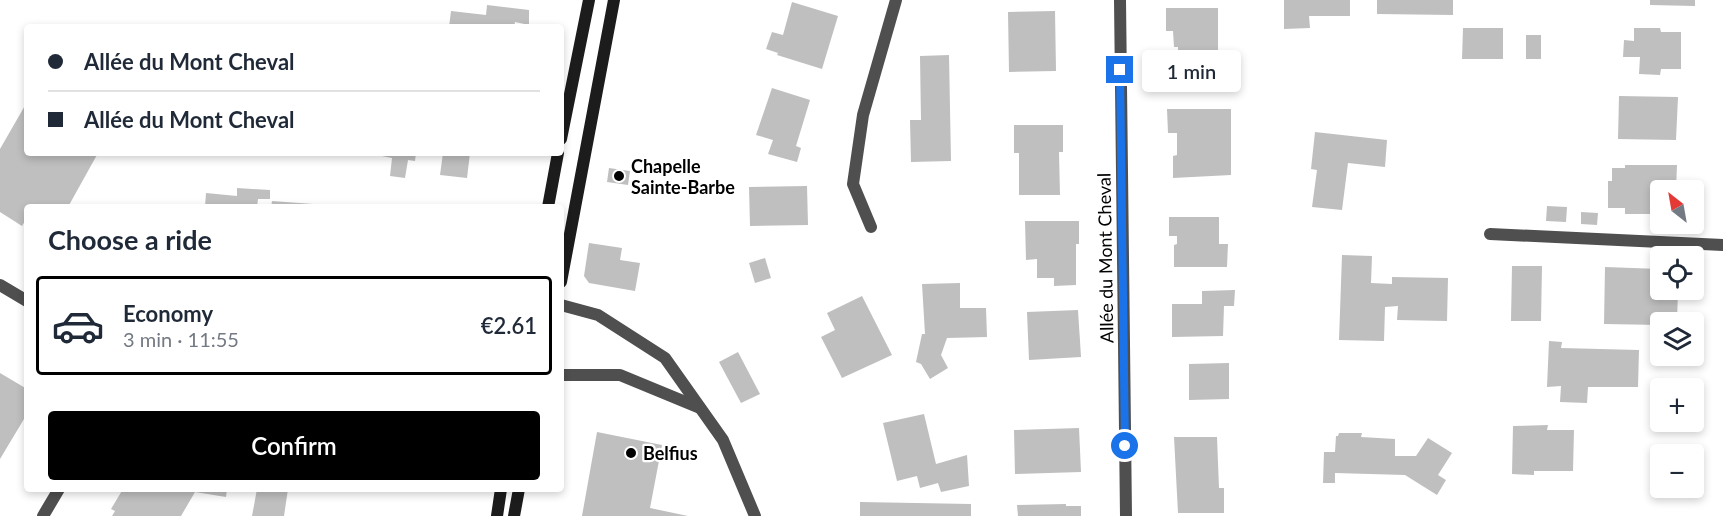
<!DOCTYPE html>
<meta charset="utf-8">
<style>
:root{--surface:#fff;--page:#f6f6f7;--text:#1f2937;--muted:#747a83;--line:#e0e1e3;--accent:#000}
body{margin:0;font-family:Lato,sans-serif;background:var(--page);color:var(--text);height:100vh;display:flex;flex-direction:column;font-size:22px;white-space:nowrap}
*{box-sizing:border-box;margin:0}
p{font-size:20px;color:var(--muted)}
.icon{flex:none;width:33px;height:33px;fill:none;stroke:currentColor;stroke-width:2;stroke-linecap:round;stroke-linejoin:round}
.map{position:relative;flex:1;overflow:hidden}
.drawer{position:absolute;left:24px;top:204px;width:540px;height:288px;display:flex;flex-direction:column;background:var(--surface);border-radius:6px;box-shadow:0 3px 9px #0003}
.drawer>*{flex:none}
.hud{position:absolute;left:24px;top:24px;width:540px;height:132px;border-radius:6px;box-shadow:0 3px 9px #0003;display:grid;align-content:center;height:132px;padding:0 24px;background:var(--surface)}
.needle{width:39px;rotate:329deg}
.tools{position:absolute;left:1650px;top:180px;display:grid;gap:12px}
.tools a{display:grid;place-items:center;width:54px;height:54px;border-radius:6px;background:var(--surface);box-shadow:0 3px 9px #0003;font-size:30px}
.end{position:absolute;width:27px;height:27px;margin:-14px;border:8px solid #1a73e8;background:#fff;box-shadow:0 0 0 3px #fff}
.from{border-radius:50%}
.bubble{position:absolute;height:42px;border-radius:6px;background:var(--surface);box-shadow:0 3px 9px #0003;font-size:20px;font-weight:600;line-height:42px;text-align:center}
.hud b{display:flex;align-items:center;gap:21px;height:57px;font-size:22px}
.hud b+b{border-top:2px solid var(--line)}
.hud i{width:15px;height:15px;background:var(--text)}
ul{padding:0;list-style:none}
li{display:flex;align-items:center;gap:18px;height:99px;margin:0 12px 9px;padding:0 12px;border:3px solid var(--line);border-radius:6px}
li div{flex:1}
li b{display:block;font-size:22px}
li em{font-style:normal;font-weight:600}
li.current{border-color:var(--accent)}
li>.icon{width:54px;height:54px;stroke-width:1.5}
h2{padding:0 24px;font-size:27px;line-height:72px}
.primary-button{display:flex;gap:12px;margin-top:auto;padding:12px 24px}
.primary-button a{flex:1;height:69px;border-radius:6px;background:var(--accent);color:#fff;font-size:24px;font-weight:600;line-height:69px;text-align:center}
.map>svg:first-child{display:block}
.building{fill:#bfbfbf}
.lines{fill:none;stroke-linecap:round;stroke-linejoin:round}
.service{stroke:#4f4f4f;stroke-width:12}
.minor{stroke:#4f4f4f;stroke-width:12}
.tertiary{stroke:#4f4f4f;stroke-width:12}
.secondary{stroke:#1c1c1c;stroke-width:12}
.route{stroke:#1a73e8;stroke-width:8}
.poi-dot{fill:#000;stroke:#fff;stroke-width:2}
.labels{text-anchor:middle;dominant-baseline:central;stroke-width:4.5;stroke-linejoin:round;paint-order:stroke}
.poi-label{font-size:18px;font-weight:bold;fill:#000;stroke:#fff;text-anchor:start}
.street-label{font-size:18px;fill:#000;stroke:#fff}
</style>
<div class="map">
<svg width="1723" height="516" viewBox="0 0 1723 516">
<rect width="100%" height="100%" fill="#fff"/>
<g class="building">
<polygon points="1284,0 1350,0 1350,16 1309,16 1310,28 1284,29"/>
<polygon points="1377,0 1453,0 1453,15 1377,14"/>
<polygon points="1650,0 1695,0 1695,6 1650,5"/>
<polygon points="792,2 838,16 822,69 777,55 778,53 766,49 772,32 783,35"/>
<polygon points="487,5 529,10 529,25 515,22 514,27 449,27 451,11 486,15"/>
<polygon points="1166,8 1218,8 1218,67 1178,68 1178,47 1174,47 1173,31 1166,31"/>
<polygon points="1055,11 1056,71 1009,72 1008,12"/>
<polygon points="1463,28 1503,28 1503,59 1462,59"/>
<polygon points="1634,28 1660,28 1661,32 1681,32 1681,69 1661,69 1660,75 1639,74 1640,57 1623,57 1624,40 1634,41"/>
<rect x="1526" y="35" width="15" height="24"/>
<polygon points="949,55 951,161 911,162 910,120 921,120 920,56"/>
<polygon points="772,88 810,100 796,146 801,148 797,162 768,154 773,140 756,135"/>
<polygon points="1619,96 1678,97 1676,140 1618,139"/>
<polygon points="27,102 27,153 98,153 68,207 27,207 27,222 25,221 22,226 0,212 0,149"/>
<polygon points="1167,109 1231,109 1231,175 1173,178 1173,156 1177,155 1177,133 1168,133"/>
<polygon points="1014,125 1063,125 1063,152 1059,152 1060,195 1019,195 1019,153 1014,153"/>
<polygon points="1315,132 1387,140 1385,167 1348,163 1342,210 1312,207 1317,170 1311,169"/>
<polygon points="377,153 416,153 415,161 408,160 405,178 390,176 392,158 377,155"/>
<polygon points="443,153 470,153 467,178 440,175"/>
<polygon points="1625,165 1677,165 1676,190 1660,190 1660,214 1625,214 1625,208 1608,208 1608,181 1612,181 1612,168 1625,168"/>
<polygon points="609,168 630,171 628,185 607,182"/>
<polygon points="807,186 808,225 750,226 749,187"/>
<polygon points="237,188 270,190 270,199 258,199 257,207 205,207 206,193 237,196"/>
<polygon points="272,201 327,205 327,207 271,207"/>
<polygon points="1547,206 1567,207 1566,222 1546,221"/>
<polygon points="1581,212 1598,213 1597,225 1581,224"/>
<polygon points="1169,217 1219,217 1219,244 1228,244 1227,267 1174,267 1174,245 1177,244 1177,236 1169,236"/>
<polygon points="1025,221 1079,221 1079,244 1076,244 1076,285 1054,286 1054,278 1037,278 1037,259 1026,260"/>
<polygon points="589,243 622,248 620,260 640,263 635,291 589,283 584,276"/>
<polygon points="1342,255 1372,256 1371,283 1392,284 1392,277 1448,278 1447,321 1397,320 1398,306 1385,307 1384,341 1339,340"/>
<polygon points="765,258 771,278 755,283 749,263"/>
<polygon points="1512,266 1542,266 1541,321 1511,321"/>
<polygon points="1605,267 1660,269 1660,290 1678,290 1677,322 1660,322 1660,325 1604,324"/>
<polygon points="960,283 960,308 986,308 987,337 947,338 941,355 948,368 930,379 921,364 916,362 922,334 925,334 922,284"/>
<polygon points="1235,290 1234,306 1224,306 1223,336 1172,337 1172,304 1202,304 1202,291"/>
<polygon points="862,296 892,355 842,378 821,337 835,330 827,313"/>
<polygon points="1078,310 1081,357 1029,360 1027,312"/>
<polygon points="1549,341 1562,342 1561,348 1639,350 1638,387 1588,387 1587,403 1560,402 1561,386 1547,387"/>
<polygon points="738,352 760,394 741,403 719,362"/>
<polygon points="1229,363 1229,399 1189,400 1189,364"/>
<polygon points="0,373 27,389 27,414 0,459"/>
<polygon points="924,414 936,464 967,455 969,486 941,492 938,483 920,488 917,476 897,481 883,423"/>
<polygon points="1548,425 1547,430 1574,430 1573,471 1534,471 1534,475 1512,474 1513,426"/>
<polygon points="1079,428 1081,472 1015,474 1014,430"/>
<polygon points="597,432 662,445 650,508 688,516 582,516"/>
<polygon points="1339,433 1362,433 1361,437 1395,439 1395,456 1416,456 1428,438 1452,453 1438,475 1446,480 1437,495 1405,475 1335,473 1335,483 1323,483 1324,452 1335,452 1336,436 1338,436"/>
<polygon points="1174,437 1217,437 1219,488 1224,488 1224,513 1178,513"/>
<polygon points="123,489 227,489 226,497 195,492 181,516 112,516 115,511 111,509"/>
<polygon points="257,489 288,489 284,516 252,516"/>
<polygon points="860,502 971,504 971,516 860,516"/>
<polygon points="1066,504 1066,506 1081,506 1081,516 1018,516 1017,505"/>
</g>
<g class="lines">
<polyline class="service" points="1490,234 1723,245"/>
<g class="minor">
<polyline points="1120,0 1126,516"/>
<polyline points="871,227 853,184 863,115 896,0"/>
<polyline points="0,285 27,301"/>
<polyline points="43,516 59,489"/>
</g>
<g class="tertiary">
<polyline points="561,305 598,315 665,358 723,440 755,516"/>
<polyline points="561,375 620,375 700,408"/>
</g>
<g class="secondary">
<polyline points="561,139 589,0"/>
<polyline points="548,207 558,153"/>
<polyline points="561,282 614,0"/>
<polyline points="497,516 501,489"/>
<polyline points="514,516 519,489"/>
</g>
</g>
<g class="lines">
<polyline class="route" points="1120,70 1125,446"/>
</g>
<g class="poi-dot">
<circle cx="619" cy="176" r="6"/>
<circle cx="631" cy="453" r="6"/>
</g>
<g class="labels">
<g class="poi-label">
<text x="631" y="166">Chapelle<tspan x="631" dy="21">Sainte-Barbe</tspan></text>
<text x="643" y="453">Belfius</text>
</g>
<g class="street-label">
<text transform="translate(1105 258) rotate(-91)">Allée du Mont Cheval</text>
</g>
</g>
</svg>
<div class="tools">
<a><svg class="needle" viewBox="-14 -14 28 28"><path d="M0-13l5 13h-10z" fill="#e53935"/><path d="M0 13l5-13h-10z" fill="#747a83"/></svg></a>
<a><svg class="icon" aria-label="locate" viewBox="0 0 24 24"><circle cx="12" cy="12" r="6"/><path d="M12 2v4M12 18v4M2 12h4M18 12h4"/></svg></a>
<a><svg class="icon" aria-label="layers" viewBox="0 0 24 24"><path d="M12 4l9 5-9 5-9-5zM3 14l9 5 9-5"/></svg></a>
<a>+</a>
<a>−</a>
</div>
<i class="end from" style="left:1125px;top:446px"></i>
<i class="end" style="left:1120px;top:70px"></i>
<div class="bubble" style="left:1142px;top:50px;width:99px">1 min</div>
<div class="hud">
<b><i class="from"></i>Allée du Mont Cheval</b>
<b><i></i>Allée du Mont Cheval</b>
</div>
<section class="drawer">
<h2>Choose a ride</h2>
<ul>
<li class="current"><svg class="icon" aria-label="car" viewBox="0 0 24 24"><path d="M5 17H2v-5l4-1 3-4h7l3 4 3 1v5h-3M9 17h6M6 11h13"/><circle cx="7" cy="17" r="2"/><circle cx="17" cy="17" r="2"/></svg><div><b>Economy</b><p>3 min · 11:55</p></div><em>€2.61</em></li>
</ul>
<div class="primary-button"><a>Confirm</a></div>
</section>
</div>
